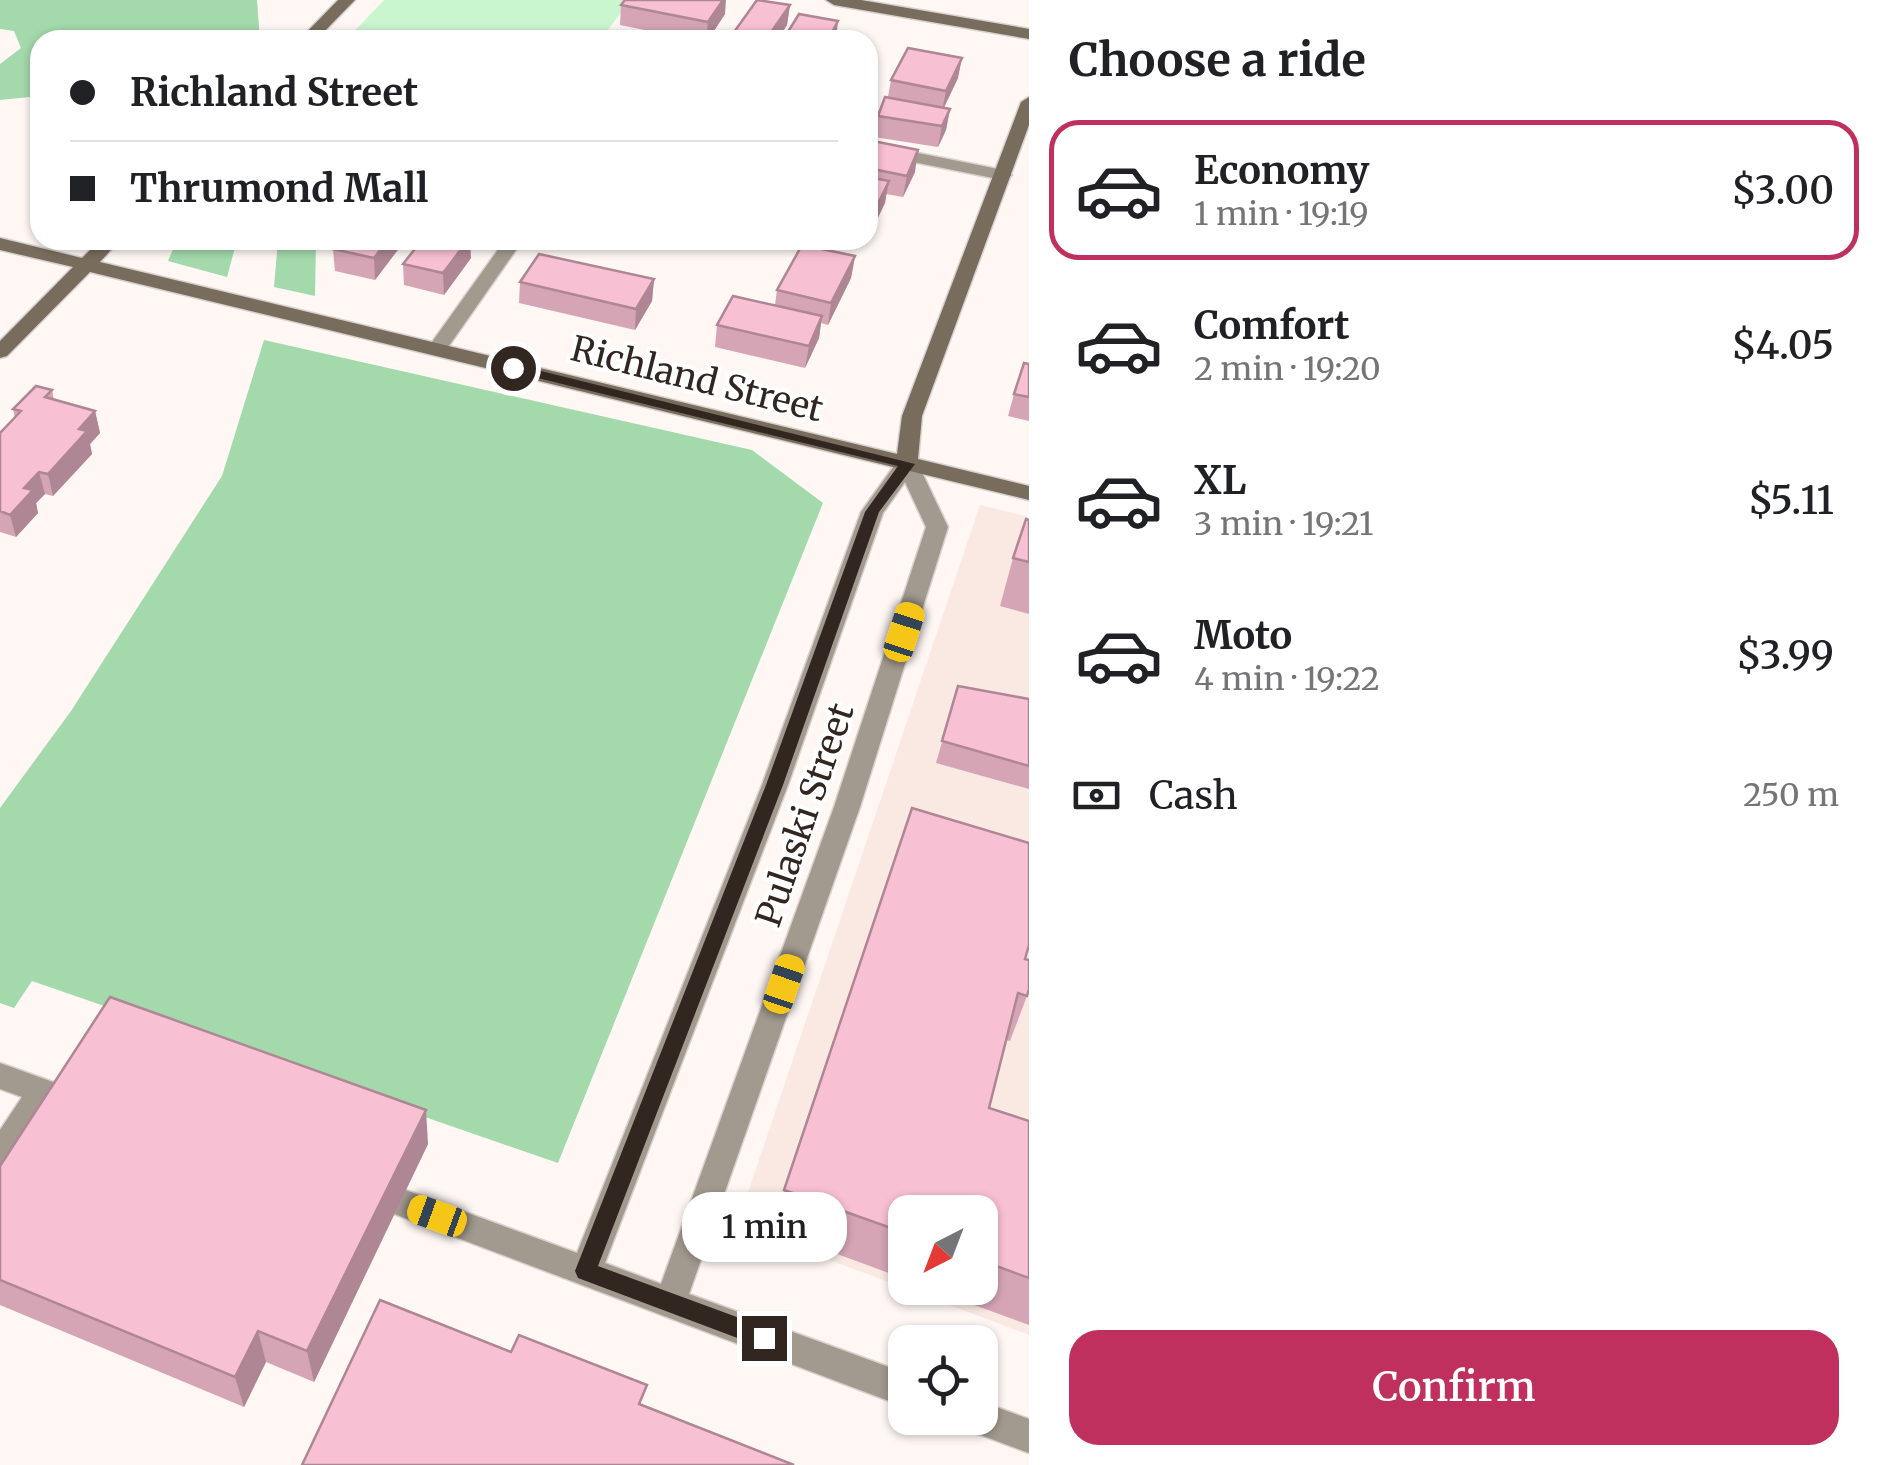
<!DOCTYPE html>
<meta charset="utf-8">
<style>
:root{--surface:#fff;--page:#f6f6f6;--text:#202124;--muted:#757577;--line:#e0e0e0;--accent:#bf305e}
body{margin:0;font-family:Merriweather,serif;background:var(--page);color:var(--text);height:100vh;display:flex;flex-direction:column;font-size:38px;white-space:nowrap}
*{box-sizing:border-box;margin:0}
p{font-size:32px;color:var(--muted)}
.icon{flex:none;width:55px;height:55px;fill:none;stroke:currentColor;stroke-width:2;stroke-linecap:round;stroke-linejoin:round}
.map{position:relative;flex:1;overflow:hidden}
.drawer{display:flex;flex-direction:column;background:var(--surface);width:850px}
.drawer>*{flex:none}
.hud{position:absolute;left:30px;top:30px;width:848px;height:220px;border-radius:30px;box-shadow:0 2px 8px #0004;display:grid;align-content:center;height:220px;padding:0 40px;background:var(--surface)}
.needle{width:65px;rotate:222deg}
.buttons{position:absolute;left:888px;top:1195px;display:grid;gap:20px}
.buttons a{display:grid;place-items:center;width:110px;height:110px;border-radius:20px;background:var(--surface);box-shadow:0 2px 8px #0004;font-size:50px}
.end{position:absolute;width:45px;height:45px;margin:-22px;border:12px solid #322621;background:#fff;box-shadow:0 0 0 5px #fff}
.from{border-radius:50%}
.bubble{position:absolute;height:70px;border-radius:30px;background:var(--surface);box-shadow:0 2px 8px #0004;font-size:32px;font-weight:600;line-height:70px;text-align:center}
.car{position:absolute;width:30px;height:60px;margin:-30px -15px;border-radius:12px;box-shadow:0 0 8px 2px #0007;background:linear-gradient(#f5c518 24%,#345 0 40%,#f5c518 0 76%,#345 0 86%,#f5c518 0)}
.hud b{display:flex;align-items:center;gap:35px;height:95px;font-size:38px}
.hud b+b{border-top:2px solid var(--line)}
.hud i{width:25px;height:25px;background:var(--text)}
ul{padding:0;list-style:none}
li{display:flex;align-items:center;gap:30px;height:140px;margin:0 20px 15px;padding:0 20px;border:5px solid transparent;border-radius:30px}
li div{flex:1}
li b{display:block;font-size:38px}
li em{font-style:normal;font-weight:600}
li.active{border-color:var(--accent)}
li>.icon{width:90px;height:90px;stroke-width:1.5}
h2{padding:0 40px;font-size:45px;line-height:120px}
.pay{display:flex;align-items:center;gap:25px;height:110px;padding:0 40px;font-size:38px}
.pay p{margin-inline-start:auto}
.primary-button{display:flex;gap:20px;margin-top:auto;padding:20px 40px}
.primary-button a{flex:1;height:115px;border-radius:30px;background:var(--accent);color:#fff;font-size:40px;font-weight:600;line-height:115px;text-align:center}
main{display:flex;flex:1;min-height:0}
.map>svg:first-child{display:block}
.built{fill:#f9e9e2;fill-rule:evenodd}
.green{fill:#caf6cf}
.forest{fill:#a3d9ab}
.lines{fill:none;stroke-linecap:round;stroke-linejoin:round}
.street-casing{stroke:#d9d1ce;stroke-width:3}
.secondary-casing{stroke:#d9d1ce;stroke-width:3}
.street{fill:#a29a8f;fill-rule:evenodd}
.secondary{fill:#786d5d;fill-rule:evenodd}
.wall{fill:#d5a5b5}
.shaded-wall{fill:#ae8694}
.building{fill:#f8c0d3;stroke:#ae8694;stroke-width:2.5}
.route{fill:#322621}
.labels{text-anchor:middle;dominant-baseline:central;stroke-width:8;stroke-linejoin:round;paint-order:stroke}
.street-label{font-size:35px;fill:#322621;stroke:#fff}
</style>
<main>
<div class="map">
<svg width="1029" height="1465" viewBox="0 0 1029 1465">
<rect width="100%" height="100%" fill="#fef7f4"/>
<path class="built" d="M 980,505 L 1029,517 L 1029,1335 L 737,1225 ZM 905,1212 L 980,1212 L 980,1288 L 905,1288 Z"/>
<polygon class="green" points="384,0 631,0 600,40 346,40"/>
<g class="forest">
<polygon points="0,0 257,0 260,40 40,40 40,96 0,100 0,64 21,48 14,31 0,29"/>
<polygon points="177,240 237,240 227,277 168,261"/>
<polygon points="278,240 316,240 315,296 274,287"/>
<polygon points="264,340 752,450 823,503 558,1163 32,981 14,1008 0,1003 0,808 71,711 222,476"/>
</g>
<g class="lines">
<defs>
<g id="street">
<polygon points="868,143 1003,170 1012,175 1003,180 868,153"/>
<polygon points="505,240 523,240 444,353 430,353 427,349"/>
<path d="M 907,457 L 918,464 L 948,527 L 860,807 L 689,1294 L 905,1373 L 905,1407 L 389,1212 L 385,1202 L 389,1192 L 400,1188 L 577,1253 L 762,785 L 861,512 L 899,459 ZM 905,482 L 926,527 L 834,807 L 661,1284 L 605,1263 L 788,785 L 883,513 Z"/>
<polygon points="0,1063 53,1082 58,1091 11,1165 0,1169 0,1130 22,1097 0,1089"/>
<polygon points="980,1401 1029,1419 1029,1453 967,1430 962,1418 980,1418"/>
</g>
<g id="secondary">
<polygon points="338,0 355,0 316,40 299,40"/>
<polygon points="826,0 861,0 1029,29 1029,39 834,5"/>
<polygon points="1029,97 1029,125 922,416 918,459 1029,486 1029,500 90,272 7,356 0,358 0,341 73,267 0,250 0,238 82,258 100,240 120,240 100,262 897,454 902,416 1021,102"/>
</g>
</defs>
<use href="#street" class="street-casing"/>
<use href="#secondary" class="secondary-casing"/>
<use href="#street" class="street"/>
<use href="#secondary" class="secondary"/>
</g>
<g class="wall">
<polygon points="621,5 725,14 708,40 693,40 620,25"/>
<polygon points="790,5 787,25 777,40 733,40 734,32"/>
<polygon points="958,78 944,108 950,109 946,130 938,147 874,137 878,116 888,97 891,80"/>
<polygon points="868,140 915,172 903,197 886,194 885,203 868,238"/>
<polygon points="834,240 866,240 863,246"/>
<polygon points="403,243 375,280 335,271 333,249"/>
<polygon points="855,256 851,278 828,325 821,323 819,338 805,368 715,347 717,325 775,305 777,290"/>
<polygon points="471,258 444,295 404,285 403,264"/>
<polygon points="654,279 652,301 635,330 519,303 520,282"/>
<polygon points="1029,364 1029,421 1008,416 1014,394"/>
<polygon points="52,390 54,400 95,411 100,433 90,444 92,454 53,496 45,494 36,503 38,513 16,537 0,532 0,433 15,418 13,409"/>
<polygon points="1029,520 1029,614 1000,606 1013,558"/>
<polygon points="958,686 1029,699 1029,789 936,763"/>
<polygon points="1025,959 1027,996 1010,1041 1006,1040 989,1108 1029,1121 1029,1325 928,1288 980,1288 980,1212 905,1212 905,1279 775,1231 784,1190"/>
<polygon points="428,1144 314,1382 266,1362 244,1407 0,1305 0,1166"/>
</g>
<g class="shaded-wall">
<polygon points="723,0 726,0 725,14 708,40 706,40 708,22"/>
<polygon points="790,5 787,25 777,40 766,40"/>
<polygon points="838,21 836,40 828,40"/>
<polygon points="962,58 958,78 942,111 946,91"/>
<polygon points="950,109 946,130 938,147 942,126"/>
<polygon points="918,150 915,172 903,197 907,176"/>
<polygon points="889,181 885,203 868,238 868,224"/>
<polygon points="388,240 403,240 403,243 375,280 374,258"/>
<polygon points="468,240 470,240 471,258 444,295 443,273"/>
<polygon points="855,256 851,278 828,325 831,303"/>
<polygon points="654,279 652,301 635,330 636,309"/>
<polygon points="822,316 819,338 805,368 809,346"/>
<polygon points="95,411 100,433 90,444 92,454 53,496 48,474 79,429"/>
<polygon points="39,472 45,494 36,503 38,513 16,537 10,515 24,488"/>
<polygon points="426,1110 428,1144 314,1382 307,1351"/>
<polygon points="258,1331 266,1362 244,1407 235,1377"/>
</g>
<g class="building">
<polygon points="625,0 723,0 708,22 621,5"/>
<polygon points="757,0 790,5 767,38 734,32"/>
<polygon points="799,14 838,21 828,40 783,40"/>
<polygon points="908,48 962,58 946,91 891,80"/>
<polygon points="885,97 950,109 942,126 878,116"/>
<polygon points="868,140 918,150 907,176 868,168"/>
<polygon points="868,177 889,181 868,224"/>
<polygon points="341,240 388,240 374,258 333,249"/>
<polygon points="422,240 468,240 443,273 403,264"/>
<polygon points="802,245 855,256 831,303 777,290"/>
<polygon points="539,254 654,279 636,309 520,282"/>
<polygon points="733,296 822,316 809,346 717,325"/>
<polygon points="1024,363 1029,364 1029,397 1014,394"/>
<polygon points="36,386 52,390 45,397 95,411 79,429 87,431 48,474 39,472 24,488 33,490 10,515 0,511 0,433 21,411 13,409"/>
<polygon points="1026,519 1029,520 1029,562 1013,558"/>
<polygon points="958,686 1029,699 1029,766 942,741"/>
<polygon points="912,808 1029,843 1029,945 1025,959 1029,960 1029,989 1027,996 1018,993 989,1108 1029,1121 1029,1278 980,1260 980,1212 905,1212 905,1233 784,1190"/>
<polygon points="110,997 426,1110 307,1351 258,1331 235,1377 0,1280 0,1166"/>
<polygon points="380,1300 511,1352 519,1335 647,1385 639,1404 794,1465 302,1465"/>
</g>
<polygon class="route" points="513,364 915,464 879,512 783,785 598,1266 772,1330 775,1338 764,1348 578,1278 575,1271 766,785 865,512 898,466 509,371"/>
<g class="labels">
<g class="street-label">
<text transform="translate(697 379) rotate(14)">Richland Street</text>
<text transform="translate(805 815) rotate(-71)">Pulaski Street</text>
</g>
</g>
</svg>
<div class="buttons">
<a><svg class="needle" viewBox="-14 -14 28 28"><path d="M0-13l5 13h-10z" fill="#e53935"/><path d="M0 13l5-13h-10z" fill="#757577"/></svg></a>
<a><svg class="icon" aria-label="locate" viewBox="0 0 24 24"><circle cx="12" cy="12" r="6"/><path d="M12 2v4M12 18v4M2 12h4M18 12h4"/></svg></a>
</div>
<i class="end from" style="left:513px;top:368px"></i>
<i class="end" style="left:764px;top:1338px"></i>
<div class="bubble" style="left:682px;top:1192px;width:165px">1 min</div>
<i class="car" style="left:904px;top:632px;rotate:18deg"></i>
<i class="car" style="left:784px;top:984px;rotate:19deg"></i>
<i class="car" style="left:437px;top:1216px;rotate:290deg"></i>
<div class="hud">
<b><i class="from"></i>Richland Street</b>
<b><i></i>Thrumond Mall</b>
</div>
</div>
<section class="drawer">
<h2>Choose a ride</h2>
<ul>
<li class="active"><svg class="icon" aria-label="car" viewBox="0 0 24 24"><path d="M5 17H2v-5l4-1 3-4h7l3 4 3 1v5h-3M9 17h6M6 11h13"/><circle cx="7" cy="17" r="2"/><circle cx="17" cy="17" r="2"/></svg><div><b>Economy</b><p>1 min · 19:19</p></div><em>$3.00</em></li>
<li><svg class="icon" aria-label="car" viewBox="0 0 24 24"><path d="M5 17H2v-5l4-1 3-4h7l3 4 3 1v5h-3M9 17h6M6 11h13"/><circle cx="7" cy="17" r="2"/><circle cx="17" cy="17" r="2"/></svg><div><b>Comfort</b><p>2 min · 19:20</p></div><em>$4.05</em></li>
<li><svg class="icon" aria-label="car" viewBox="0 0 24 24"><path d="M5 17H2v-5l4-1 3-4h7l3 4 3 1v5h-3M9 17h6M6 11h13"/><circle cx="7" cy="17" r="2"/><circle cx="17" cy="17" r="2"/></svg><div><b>XL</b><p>3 min · 19:21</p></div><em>$5.11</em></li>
<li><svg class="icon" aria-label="car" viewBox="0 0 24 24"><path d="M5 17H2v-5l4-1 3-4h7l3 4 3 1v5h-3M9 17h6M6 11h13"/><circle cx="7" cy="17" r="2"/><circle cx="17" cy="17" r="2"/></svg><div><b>Moto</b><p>4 min · 19:22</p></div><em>$3.99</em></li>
</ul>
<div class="pay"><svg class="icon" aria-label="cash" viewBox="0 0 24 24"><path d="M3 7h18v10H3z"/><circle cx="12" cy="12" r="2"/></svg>Cash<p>250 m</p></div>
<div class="primary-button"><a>Confirm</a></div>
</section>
</main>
